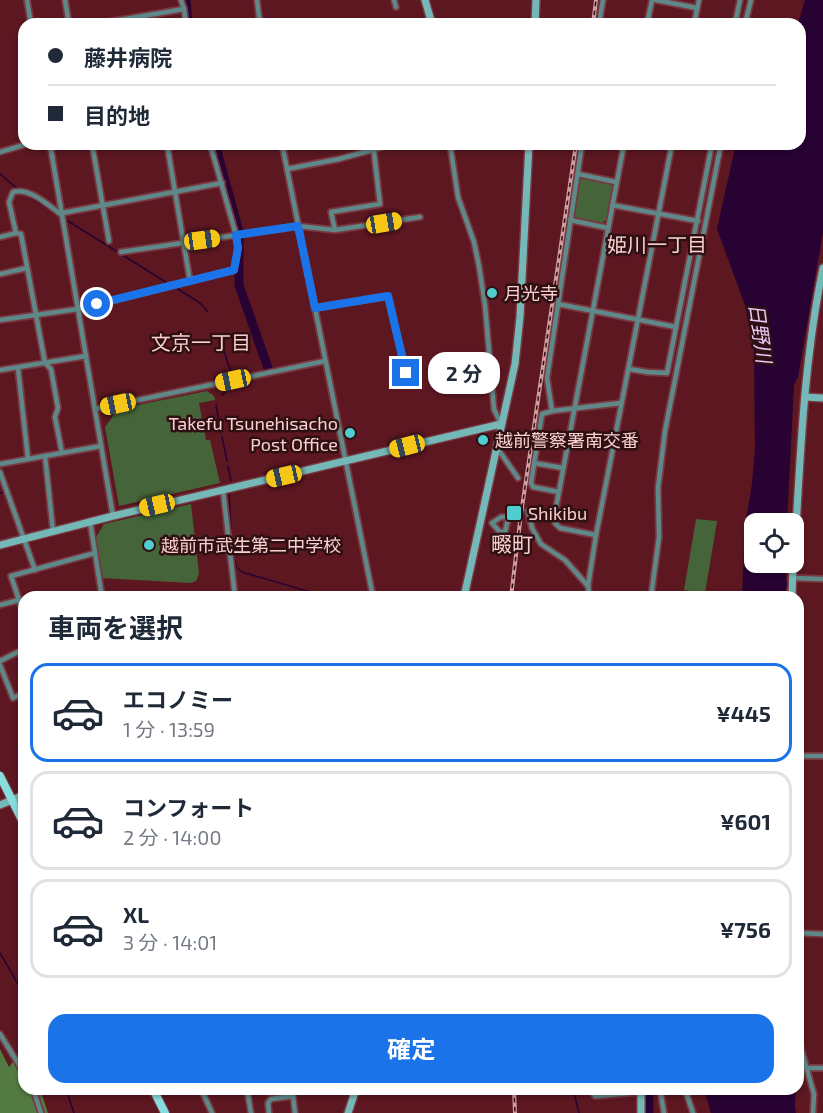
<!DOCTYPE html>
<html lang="ja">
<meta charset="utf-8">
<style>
:root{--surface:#fff;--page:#f6f6f7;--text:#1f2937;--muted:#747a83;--line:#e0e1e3;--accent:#1a73e8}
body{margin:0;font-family:"Exo 2","Noto Sans JP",sans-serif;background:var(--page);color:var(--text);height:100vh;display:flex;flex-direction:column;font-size:22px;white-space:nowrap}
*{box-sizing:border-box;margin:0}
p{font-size:20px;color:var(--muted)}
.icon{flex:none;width:33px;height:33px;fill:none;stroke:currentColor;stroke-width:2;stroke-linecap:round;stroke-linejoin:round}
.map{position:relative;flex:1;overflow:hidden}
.panel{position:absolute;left:18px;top:591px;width:786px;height:504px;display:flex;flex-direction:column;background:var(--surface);border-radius:18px;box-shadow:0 2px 4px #0004}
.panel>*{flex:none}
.hud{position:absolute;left:18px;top:18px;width:788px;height:132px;border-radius:18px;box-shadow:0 2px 4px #0004;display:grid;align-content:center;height:132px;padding:0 30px;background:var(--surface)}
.fabs{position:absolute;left:744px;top:513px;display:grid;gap:12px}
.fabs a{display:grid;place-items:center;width:60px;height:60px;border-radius:12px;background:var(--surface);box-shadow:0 2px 4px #0004;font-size:30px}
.end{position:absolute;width:27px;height:27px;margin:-14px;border:8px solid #1a73e8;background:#fff;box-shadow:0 0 0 3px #fff}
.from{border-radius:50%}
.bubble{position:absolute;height:42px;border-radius:18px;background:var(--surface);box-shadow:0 2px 4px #0004;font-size:20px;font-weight:700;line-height:42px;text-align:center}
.car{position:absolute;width:18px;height:36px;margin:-18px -9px;border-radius:8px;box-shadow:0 0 4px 2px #0007;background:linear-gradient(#f5c518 24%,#345 0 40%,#f5c518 0 76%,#345 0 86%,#f5c518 0)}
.hud b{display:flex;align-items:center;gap:21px;height:57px;font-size:22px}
.hud b+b{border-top:2px solid var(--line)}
.hud i{width:15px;height:15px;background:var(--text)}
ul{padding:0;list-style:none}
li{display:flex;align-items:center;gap:18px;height:99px;margin:0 12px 9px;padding:0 18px;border:3px solid var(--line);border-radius:18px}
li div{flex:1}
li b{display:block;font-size:22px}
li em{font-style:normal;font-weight:700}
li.on{border-color:var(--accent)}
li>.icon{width:54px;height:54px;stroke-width:1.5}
h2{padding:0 30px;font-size:27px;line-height:72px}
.action{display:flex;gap:12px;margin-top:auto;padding:12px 30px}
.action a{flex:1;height:69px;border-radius:18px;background:var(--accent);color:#fff;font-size:24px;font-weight:700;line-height:69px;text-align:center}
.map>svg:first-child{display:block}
.green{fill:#466439}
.forest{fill:#537a41}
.water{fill:#270233}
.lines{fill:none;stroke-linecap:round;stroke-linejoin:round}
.stream{stroke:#270233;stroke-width:1.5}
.river{stroke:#270233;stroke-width:9}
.street-casing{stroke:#793840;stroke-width:8}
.secondary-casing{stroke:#793840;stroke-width:10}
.primary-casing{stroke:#793840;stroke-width:10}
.street{stroke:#5f8888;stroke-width:4.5}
.secondary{stroke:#75b8b8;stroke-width:7}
.primary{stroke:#85ddde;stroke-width:8}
.rail-casing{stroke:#cf9c9f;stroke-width:4}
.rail{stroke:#2e1013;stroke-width:1.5;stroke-dasharray:4.5;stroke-linecap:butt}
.route{stroke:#1a73e8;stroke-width:8}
.poi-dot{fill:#52cdcf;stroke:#2e1013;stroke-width:2}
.labels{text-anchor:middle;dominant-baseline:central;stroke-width:5;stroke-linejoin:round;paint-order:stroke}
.poi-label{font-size:18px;fill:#fbcfd0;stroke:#2e1013;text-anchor:start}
.neighbourhood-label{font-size:20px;fill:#fbcfd0;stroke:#2e1013}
.water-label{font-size:20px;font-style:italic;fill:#e8c6f6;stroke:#2e1013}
.quarter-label{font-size:21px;fill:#fbcfd0;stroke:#2e1013}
</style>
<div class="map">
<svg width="823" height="1113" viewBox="0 0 823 1113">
<rect width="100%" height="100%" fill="#5c1721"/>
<g class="green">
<polygon points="582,178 610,183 613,185 607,219 601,224 575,218 573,216 579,179"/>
<polygon points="207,391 214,396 215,400 199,403 206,440 210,440 220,483 119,506 105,427 118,409"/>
<polygon points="191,504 199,574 196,581 191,583 101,578 96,537 104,524"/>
<polygon points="696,519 717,521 705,593 684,590"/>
</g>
<polygon class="forest" points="24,1047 24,1089 40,1089 48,1113 0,1113 0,1049 9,1067"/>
<g class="water">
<polygon points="805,0 823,0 823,232 798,377 794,385 787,523 754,524 754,562 784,563 787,584 784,597 742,597 745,525 752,484 755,449 754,348 745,305 717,229 736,144 800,144 800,24 798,24"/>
<polygon points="704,1089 796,1089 795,1106 796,1113 711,1113"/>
</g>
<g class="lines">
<g class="stream">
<polyline points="0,174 19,190"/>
<polyline points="25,194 57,214"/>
<polyline points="63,218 169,284"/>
<polyline points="173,286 200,303 208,312"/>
<polyline points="218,334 232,375"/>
<polyline points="222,395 234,383"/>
<polyline points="216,405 221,433"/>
<polyline points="222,437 227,461"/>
<polyline points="228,466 231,481"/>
<polyline points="0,481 4,492 0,493"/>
<polyline points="229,495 232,548"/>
<polyline points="233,553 236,567 242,572 327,597"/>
<polyline points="0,953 24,994"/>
<polyline points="66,1089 74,1113"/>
<polyline points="573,1089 579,1113"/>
</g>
<g class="river">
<polyline points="186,0 188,24"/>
<polyline points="215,144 239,232 239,285 269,371"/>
<polyline points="649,1113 649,1089"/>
</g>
<defs>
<g id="street">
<polyline points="27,0 31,24"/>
<polyline points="65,0 69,24"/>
<polyline points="181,0 184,9 186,24"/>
<polyline points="257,0 260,24"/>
<polyline points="394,0 396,7"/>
<polyline points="656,0 697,8"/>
<polyline points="96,24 184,9"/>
<polyline points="599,24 603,0"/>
<polyline points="647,24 652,0"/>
<polyline points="694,24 699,0"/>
<polyline points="735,24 740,0"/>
<polyline points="745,24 751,0"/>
<polyline points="50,144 113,516"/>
<polyline points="92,144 109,241"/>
<polyline points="167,144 190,281"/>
<polyline points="282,144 373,597"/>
<polyline points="450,144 458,197 474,242 479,266 485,305 494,409 501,424"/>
<polyline points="0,152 27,144"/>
<polyline points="287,169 339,159 394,144"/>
<polyline points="578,174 616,182"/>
<polyline points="612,205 698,221"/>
<polyline points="62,213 222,183"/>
<polyline points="570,220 608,228"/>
<polyline points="335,230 331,212 380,204 373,144"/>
<polyline points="0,237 16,233"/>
<polyline points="121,252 298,226 335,230 420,217"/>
<polyline points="0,274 27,268"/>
<polyline points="558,304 676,327"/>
<polyline points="315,308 388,296 406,373"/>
<polyline points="0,320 78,309 234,270 238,248 236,235 210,144"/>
<polyline points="18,368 28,459"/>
<polyline points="629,369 647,372 667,373 712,144"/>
<polyline points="0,370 86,356"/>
<polyline points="95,409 325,361"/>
<polyline points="552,411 547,378 582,144"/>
<polyline points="496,451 500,452 518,478"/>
<path d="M 62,453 L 55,417 L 58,408 L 51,369 L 45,363 L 21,234 L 16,233 L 9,202 L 13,192 C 30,187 49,206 62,215"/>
<polyline points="45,456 53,531"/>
<polyline points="534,463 563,468"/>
<polyline points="0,464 101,446"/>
<polyline points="0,472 35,570"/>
<polyline points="223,490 235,597"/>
<polyline points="559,492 533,487 531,483 542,414 552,411 621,403"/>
<polyline points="528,511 532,528 541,544 565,560 588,586"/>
<polygon points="501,517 506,517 508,519 505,532 500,532 492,523"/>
<polyline points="90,521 102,597"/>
<polyline points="596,535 560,528 555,523 555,513 624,144"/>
<polyline points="792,578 823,579"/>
<polyline points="295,597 303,596"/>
<polyline points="590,597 588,586 596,535 672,144"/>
<polyline points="651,597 659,537 658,488 665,431 721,144"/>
<polyline points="0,605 19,600"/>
<polyline points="24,615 11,576 95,553"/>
<polyline points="0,661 24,649"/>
<polyline points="0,665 13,698 24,693"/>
<polyline points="798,756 823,756"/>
<polyline points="798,933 823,934"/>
<polyline points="0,1034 24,1073"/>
<polyline points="798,1038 814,1094 813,1113"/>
<polyline points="806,1068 823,1068"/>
<polyline points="33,1089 41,1113"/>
<polyline points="201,1089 212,1113"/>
<polyline points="247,1089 251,1113"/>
<polyline points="590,1089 595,1096 641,1092"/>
<polyline points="660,1089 664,1113"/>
<polyline points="685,1089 693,1113"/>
<polyline points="269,1113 268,1103 271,1099 293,1096 295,1113"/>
</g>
<g id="secondary">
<polyline points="425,0 432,24"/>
<polyline points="535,24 536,0"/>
<polyline points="805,397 823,398"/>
<polyline points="0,545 113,516 501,424"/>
<path d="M 794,562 C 800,464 803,364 823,268"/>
<polyline points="464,597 515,364 520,317 529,144"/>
<polyline points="792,597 793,562"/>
<polyline points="0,805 24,795"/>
<polyline points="348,1113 356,1089"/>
<polyline points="641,1113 641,1089"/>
</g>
<g id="primary">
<polyline points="0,776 24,824"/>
<polyline points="153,1089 165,1113"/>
</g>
</defs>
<use href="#street" class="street-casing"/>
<use href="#secondary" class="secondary-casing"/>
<use href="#primary" class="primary-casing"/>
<use href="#street" class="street"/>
<use href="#secondary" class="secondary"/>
<use href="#primary" class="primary"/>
<defs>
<g id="rail">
<polyline points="593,24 596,0"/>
<polyline points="511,597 521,514 576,144"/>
<polyline points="514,1089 515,1113"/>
</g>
</defs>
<use href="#rail" class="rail-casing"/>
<use href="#rail" class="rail"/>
</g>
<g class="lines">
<polyline class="route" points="97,304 234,270 238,248 236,235 298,226 315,308 388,296 406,373"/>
</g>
<g class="poi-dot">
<circle cx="492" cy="293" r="6"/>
<circle cx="350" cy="433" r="6"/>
<circle cx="483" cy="440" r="6"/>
<rect x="506" y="505" width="16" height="16" rx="3"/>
<circle cx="149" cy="545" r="6"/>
</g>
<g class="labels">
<g class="poi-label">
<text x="504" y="293">月光寺</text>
<text x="338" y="423" text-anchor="end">Takefu Tsunehisacho<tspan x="338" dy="21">Post Office</tspan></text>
<text x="495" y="440">越前警察署南交番</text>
<text x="528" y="513">Shikibu</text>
<text x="161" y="545">越前市武生第二中学校</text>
</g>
<g class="neighbourhood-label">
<text x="657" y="244">姫川一丁目</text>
<text x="201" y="342">文京一丁目</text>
</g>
<g class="water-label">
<text transform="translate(761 333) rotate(82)">日野川</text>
</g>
<g class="quarter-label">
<text x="512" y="543">畷町</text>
</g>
</g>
</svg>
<div class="fabs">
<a><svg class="icon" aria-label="locate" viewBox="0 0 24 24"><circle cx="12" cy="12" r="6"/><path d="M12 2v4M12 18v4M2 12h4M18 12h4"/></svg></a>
</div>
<i class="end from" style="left:97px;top:304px"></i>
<i class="end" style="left:406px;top:373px"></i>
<div class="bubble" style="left:428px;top:352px;width:72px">2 分</div>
<i class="car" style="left:384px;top:223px;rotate:80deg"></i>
<i class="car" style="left:202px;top:240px;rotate:82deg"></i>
<i class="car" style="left:233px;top:380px;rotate:258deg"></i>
<i class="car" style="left:118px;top:404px;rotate:258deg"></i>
<i class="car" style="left:407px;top:446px;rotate:256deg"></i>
<i class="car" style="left:284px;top:476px;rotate:257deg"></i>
<i class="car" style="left:157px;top:505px;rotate:257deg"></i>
<div class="hud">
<b><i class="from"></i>藤井病院</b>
<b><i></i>目的地</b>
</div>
<section class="panel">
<h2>車両を選択</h2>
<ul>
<li class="on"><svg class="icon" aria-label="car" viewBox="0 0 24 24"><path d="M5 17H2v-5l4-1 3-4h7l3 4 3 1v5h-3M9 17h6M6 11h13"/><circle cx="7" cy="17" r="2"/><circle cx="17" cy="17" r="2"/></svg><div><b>エコノミー</b><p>1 分 · 13:59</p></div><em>¥445</em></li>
<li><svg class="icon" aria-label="car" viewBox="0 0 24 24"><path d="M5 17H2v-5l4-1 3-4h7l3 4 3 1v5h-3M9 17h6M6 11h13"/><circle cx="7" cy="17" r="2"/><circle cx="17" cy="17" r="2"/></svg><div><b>コンフォート</b><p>2 分 · 14:00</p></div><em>¥601</em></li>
<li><svg class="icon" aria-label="car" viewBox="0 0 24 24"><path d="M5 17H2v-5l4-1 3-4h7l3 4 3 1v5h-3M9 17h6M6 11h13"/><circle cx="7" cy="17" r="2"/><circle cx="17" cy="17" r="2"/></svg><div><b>XL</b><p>3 分 · 14:01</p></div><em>¥756</em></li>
</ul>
<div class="action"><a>確定</a></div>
</section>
</div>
